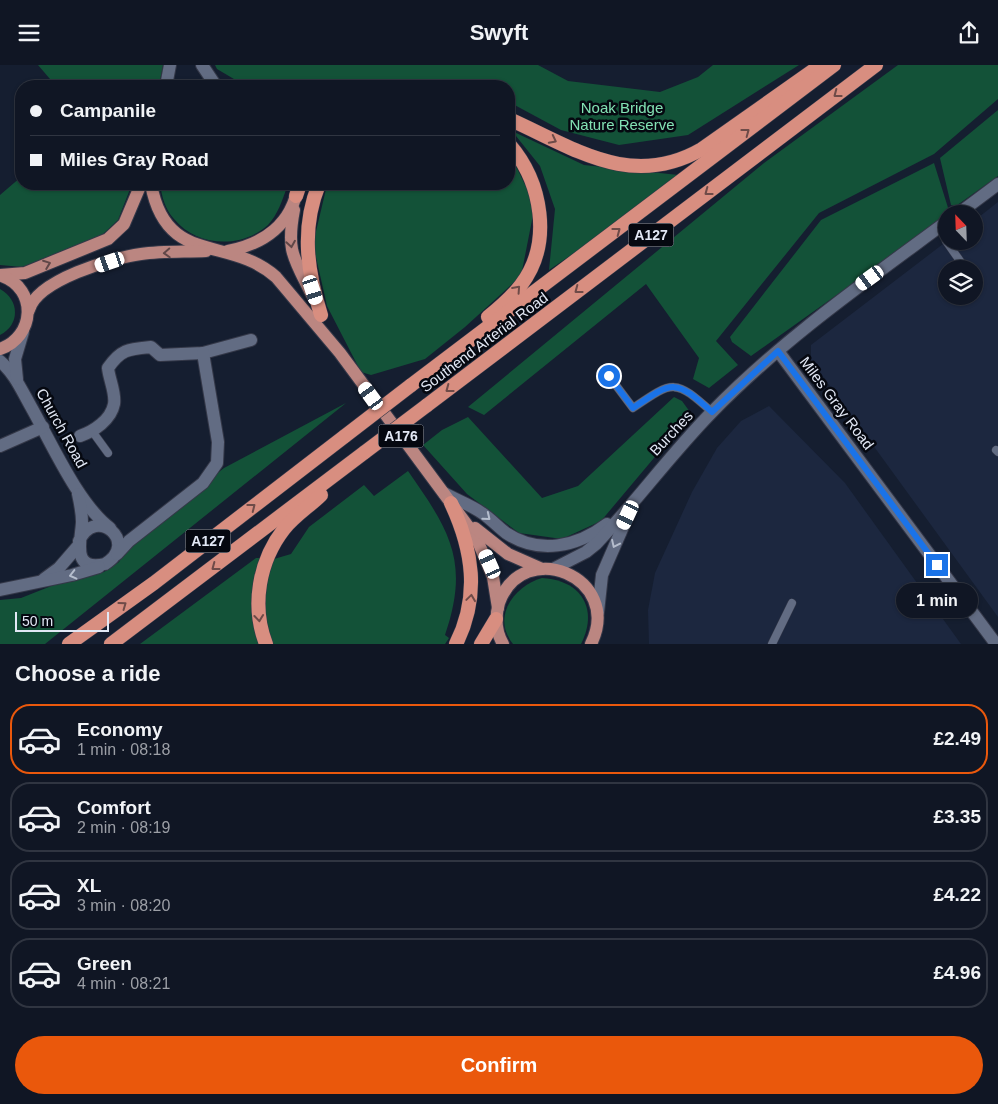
<!DOCTYPE html>
<meta charset="utf-8">
<style>
:root{--surface:#101624;--page:#1e2331;--text:#f1f3f6;--muted:#9c9fa6;--line:#303541;--accent:#ea580c}
body{margin:0;font-family:Helvetica,sans-serif;background:var(--page);color:var(--text);height:100vh;display:flex;flex-direction:column;font-size:19px;white-space:nowrap}
*{box-sizing:border-box;margin:0}
p{font-size:16px;color:var(--muted)}
.icon{flex:none;width:28px;height:28px;fill:none;stroke:currentColor;stroke-width:2;stroke-linecap:round;stroke-linejoin:round}
.map{position:relative;height:579px;overflow:hidden}
.side{display:flex;flex-direction:column;background:var(--surface);flex:1}
.side>*{flex:none}
.banner{position:absolute;left:15px;top:15px;width:500px;height:110px;border-radius:20px;box-shadow:0 1px 4px #0004,0 0 0 1px var(--line);display:grid;align-content:center;height:110px;padding:0 15px;background:var(--surface)}
.needle{width:32px;rotate:337deg}
.tools{position:absolute;left:938px;top:140px;display:grid;gap:10px}
.tools a{display:grid;place-items:center;width:45px;height:45px;border-radius:50%;background:var(--surface);box-shadow:0 1px 4px #0004,0 0 0 1px var(--line);font-size:25px}
.scale{position:absolute;left:15px;bottom:12px;width:94px;box-sizing:border-box;padding-left:5px;border:2px solid #e2e8f5;border-top:0;font-size:14px;line-height:18px;white-space:nowrap;color:#e2e8f5;-webkit-text-stroke:4px #050810;paint-order:stroke}
.end{position:absolute;width:22px;height:22px;margin:-11px;border:6px solid #1a73e8;background:#fff;box-shadow:0 0 0 2px #fff}
.from{border-radius:50%}
.bubble{position:absolute;height:35px;border-radius:18px;background:var(--surface);box-shadow:0 1px 4px #0004,0 0 0 1px var(--line);font-size:16px;font-weight:800;line-height:35px;text-align:center}
.car{position:absolute;width:15px;height:30px;margin:-15px -8px;border-radius:6px;box-shadow:0 0 4px 1px #0007;background:linear-gradient(#fff 24%,#345 0 40%,#fff 0 76%,#345 0 86%,#fff 0)}
.banner b{display:flex;align-items:center;gap:18px;height:48px;font-size:19px}
.banner b+b{border-top:1px solid var(--line)}
.banner i{width:12px;height:12px;background:var(--text)}
ul{padding:0;list-style:none}
li{display:flex;align-items:center;gap:15px;height:70px;margin:0 10px 8px;padding:0 5px;border:2px solid var(--line);border-radius:20px}
li div{flex:1}
li b{display:block;font-size:19px}
li em{font-style:normal;font-weight:800}
li.on{border-color:var(--accent)}
li>.icon{width:45px;height:45px;stroke-width:1.5}
h2{padding:0 15px;font-size:22px;line-height:60px}
.primary-button{display:flex;gap:10px;margin-top:auto;padding:10px 15px}
.primary-button a{flex:1;height:58px;border-radius:30px;background:var(--accent);color:#fff;font-size:20px;font-weight:800;line-height:58px;text-align:center}
header{display:flex;justify-content:space-between;align-items:center;height:65px;padding:0 15px;background:var(--surface);font-size:22px;font-weight:800}
.map>svg:first-child{display:block}
.built{fill:#1c273f;fill-rule:evenodd}
.green{fill:#135238}
.lines{fill:none;stroke-linecap:round;stroke-linejoin:round}
.service-casing{stroke:#343848;stroke-width:9}
.minor-casing{stroke:#343848;stroke-width:14}
.tertiary-casing{stroke:#343848;stroke-width:14}
.primary-casing{stroke:#343848;stroke-width:14}
.trunk-casing{stroke:#343848;stroke-width:15}
.service{stroke:#626c83;stroke-width:8}
.minor{stroke:#626c83;stroke-width:12}
.tertiary{stroke:#626c83;stroke-width:12}
.primary{stroke:#bb8681;stroke-width:12}
.trunk{stroke:#d88e80;stroke-width:14}
.trunk-bridge-casing{stroke:#343848;stroke-width:15;stroke-linecap:butt}
.trunk-bridge{stroke:#d88e80;stroke-width:14}
.oneway{stroke:#6e4b48}
.oneway2{stroke:#604748}
.oneway3{stroke:#b5bdcd}
.route{stroke:#1a73e8;stroke-width:6}
.labels{text-anchor:middle;dominant-baseline:central;stroke-width:5;stroke-linejoin:round;paint-order:stroke}
.shield{fill:#050810;stroke:#a0a5b0;stroke-width:1}
.shield-label{font-size:14px;font-weight:bold;fill:#e2e8f5}
.park-label{font-size:15px;fill:#82e1b3;stroke:#050810}
.street-label{font-size:15px;fill:#e2e8f5;stroke:#050810}
</style>
<header><svg class="icon" aria-label="menu" viewBox="0 0 24 24"><path d="M4 6h16M4 12h16M4 18h16"/></svg>Swyft<svg class="icon" aria-label="share" viewBox="0 0 24 24"><path d="M12 15V3M7 8l5-5 5 5M5 13v7h14v-7"/></svg></header>
<div class="map">
<svg width="998" height="579" viewBox="0 0 998 579">
<rect width="100%" height="100%" fill="#151e30"/>
<g class="built">
<path d="M 998,137 L 998,552 L 811,295 L 811,280 L 947,176 L 974,176 L 974,156 ZM 946,204 L 974,204 L 974,231 L 946,231 Z"/>
<polygon points="769,341 845,418 961,579 649,579 648,545 655,508 692,427 717,383 741,356"/>
</g>
<g class="green">
<polygon points="38,0 163,0 159,21 56,21"/>
<polygon points="215,0 538,0 568,16 660,27 698,12 713,0 799,0 688,70 619,80 561,65 509,37 509,21 457,21 438,18 389,21 266,21 239,17 217,4"/>
<polygon points="898,0 998,0 998,34 934,89 819,148 716,276 738,300 709,323 693,314 699,293 646,219 484,350 468,342 764,98"/>
<polygon points="998,45 998,111 956,141 951,140 940,93"/>
<polygon points="512,66 584,100 688,111 549,205 555,144 540,101"/>
<polygon points="509,87 535,140 521,211 465,262 425,294 371,310 361,307 327,241 313,179 327,120 509,119"/>
<polygon points="934,98 950,149 946,149 946,152 751,291 732,277 730,272 821,155"/>
<polygon points="21,112 21,119 132,119 118,155 102,170 22,202 0,200 0,130"/>
<path d="M 160,119 L 287,119 L 287,122 C 282,136 278,149 268,160 C 241,184 197,182 174,154 C 165,144 162,132 160,119 Z"/>
<path d="M 0,224 C 20,235 20,260 0,270 Z"/>
<polygon points="674,332 682,336 690,347 680,362 601,456 562,474 519,468 467,429 423,380 442,365 468,352 542,433 578,421"/>
<polygon points="346,338 45,579 0,579 0,535 21,533 79,510 104,507 119,497 130,478 224,403"/>
<path d="M 408,406 C 450,466 470,497 445,570 L 449,573 L 445,579 L 271,579 C 263,549 262,523 274,494 L 291,489 L 309,462 L 364,420 L 374,431 Z"/>
<polygon points="256,493 263,493 260,579 140,579"/>
<path d="M 542,513 C 581,515 599,544 581,579 L 513,579 C 491,552 514,521 542,513 Z"/>
</g>
<g class="lines">
<defs>
<g id="service">
<polyline points="946,176 965,203"/>
<path d="M 609,311 L 633,343 C 674,315 675,314 712,347"/>
<polyline points="92,366 108,388"/>
<polyline points="996,385 998,387"/>
<polyline points="772,579 792,538"/>
</g>
<g id="minor">
<path d="M 0,296 C 14,308 21,324 30,340 C 51,377 78,439 110,463"/>
<polyline points="17,314 15,294 23,267"/>
<path d="M 80,371 C 94,366 111,355 114,339 C 116,328 109,314 108,303 C 121,284 129,284 151,282 L 160,290 L 203,288 L 251,275"/>
<polyline points="0,381 43,362"/>
<path d="M 78,429 C 80,438 82,447 82,457 C 81,476 71,507 105,499 C 140,478 96,439 79,476"/>
<polyline points="117,489 129,476 203,418 217,398 218,377 203,288"/>
<polyline points="44,514 59,503 78,481"/>
<polyline points="0,525 72,510 99,502"/>
</g>
<g id="tertiary">
<polyline points="202,0 216,21"/>
<polyline points="166,21 170,0"/>
<polyline points="958,149 998,119"/>
<polyline points="778,286 996,579"/>
<path d="M 444,428 C 456,435 471,440 482,448 C 491,454 498,462 506,468 C 539,490 577,482 607,459"/>
<path d="M 553,504 L 586,487 L 596,479 C 636,437 670,390 711,348 C 782,275 865,217 946,157"/>
<polyline points="598,547 602,510 629,448"/>
</g>
<g id="primary">
<path d="M 151,119 C 166,202 229,170 276,212 L 340,288 L 476,472 L 493,512 L 498,543"/>
<path d="M 294,145 C 286,187 294,193 312,230"/>
<path d="M 228,186 C 264,179 292,159 298,121"/>
<polyline points="0,210 25,208 108,174 124,159 141,119"/>
<path d="M 29,245 C 37,215 112,193 141,189 C 162,186 184,187 206,186"/>
<path d="M 0,284 C 35,272 38,224 2,211"/>
<polyline points="475,463 508,489 542,504"/>
<path d="M 503,579 C 496,567 495,552 499,538 C 523,471 624,512 591,579"/>
</g>
<g id="trunk">
<path d="M 509,54 C 574,83 631,125 702,84 L 821,0"/>
<path d="M 319,119 C 301,163 307,206 321,250"/>
<polyline points="296,131 300,119"/>
<path d="M 488,252 C 499,243 512,232 521,220 C 553,178 542,117 509,79"/>
<polyline points="410,321 834,0"/>
<polyline points="426,341 876,0"/>
<path d="M 451,438 C 473,485 480,531 456,579"/>
<polyline points="69,579 154,518 345,371"/>
<polyline points="111,579 365,387"/>
<path d="M 266,579 C 251,541 259,496 284,464 C 294,451 310,441 321,430"/>
<polyline points="481,579 496,554"/>
</g>
</defs>
<use href="#service" class="service-casing"/>
<use href="#minor" class="minor-casing"/>
<use href="#tertiary" class="tertiary-casing"/>
<use href="#primary" class="primary-casing"/>
<use href="#trunk" class="trunk-casing"/>
<use href="#service" class="service"/>
<use href="#minor" class="minor"/>
<use href="#tertiary" class="tertiary"/>
<use href="#primary" class="primary"/>
<use href="#trunk" class="trunk"/>
<defs>
<g id="trunk-bridge">
<polyline points="345,371 410,321"/>
<polyline points="365,387 426,341"/>
</g>
</defs>
<use href="#trunk-bridge" class="trunk-bridge-casing"/>
<use href="#trunk-bridge" class="trunk-bridge"/>
</g>
<defs><path id="oneway-chevron" d="M-2-3.5L2.5 0L-2 3.5" fill="none" stroke-width="1.6" stroke-linecap="round" stroke-linejoin="round" transform="scale(1.25)"/></defs>
<g class="oneway">
<use href="#oneway-chevron" transform="translate(837 29) rotate(143)"/>
<use href="#oneway-chevron" transform="translate(746 67) rotate(-37)"/>
<use href="#oneway-chevron" transform="translate(553 75) rotate(27)"/>
<use href="#oneway-chevron" transform="translate(708 127) rotate(143)"/>
<use href="#oneway-chevron" transform="translate(617 166) rotate(-37)"/>
<use href="#oneway-chevron" transform="translate(517 224) rotate(-48)"/>
<use href="#oneway-chevron" transform="translate(578 225) rotate(143)"/>
<use href="#oneway-chevron" transform="translate(449 324) rotate(143)"/>
<use href="#oneway-chevron" transform="translate(252 442) rotate(-38)"/>
<use href="#oneway-chevron" transform="translate(215 502) rotate(143)"/>
<use href="#oneway-chevron" transform="translate(471 533) rotate(-82)"/>
<use href="#oneway-chevron" transform="translate(123 540) rotate(-36)"/>
<use href="#oneway-chevron" transform="translate(259 553) rotate(84)"/>
</g>
<g class="oneway2">
<use href="#oneway-chevron" transform="translate(291 179) rotate(81)"/>
<use href="#oneway-chevron" transform="translate(167 188) rotate(177)"/>
<use href="#oneway-chevron" transform="translate(47 199) rotate(-21)"/>
</g>
<g class="oneway3">
<use href="#oneway-chevron" transform="translate(487 452) rotate(39)"/>
<use href="#oneway-chevron" transform="translate(615 479) rotate(115)"/>
<use href="#oneway-chevron" transform="translate(73 510) rotate(166)"/>
</g>
<g class="lines">
<path class="route" d="M 609,311 L 633,343 C 674,315 675,314 712,347 L 778,286 L 937,500"/>
</g>
<g class="labels">
<g class="shield">
<rect x="628.5" y="158.5" width="45" height="23" rx="4"/>
<rect x="378.5" y="359.5" width="45" height="23" rx="4"/>
<rect x="185.5" y="464.5" width="45" height="23" rx="4"/>
</g>
<g class="shield-label">
<text x="651" y="170">A127</text>
<text x="401" y="371">A176</text>
<text x="208" y="476">A127</text>
</g>
<g class="park-label">
<text x="622" y="42">Noak Bridge<tspan x="622" dy="17">Nature Reserve</tspan></text>
</g>
<g class="street-label">
<text transform="translate(484 277) rotate(-37)">Southend Arterial Road</text>
<text transform="translate(837 338) rotate(53)">Miles Gray Road</text>
<text transform="translate(62 363) rotate(61)">Church Road</text>
<text transform="translate(671 368) rotate(-47)">Burches</text>
</g>
</g>
</svg>
<div class="tools">
<a><svg class="needle" viewBox="-14 -14 28 28"><path d="M0-13l5 13h-10z" fill="#e53935"/><path d="M0 13l5-13h-10z" fill="#9c9fa6"/></svg></a>
<a><svg class="icon" aria-label="layers" viewBox="0 0 24 24"><path d="M12 4l9 5-9 5-9-5zM3 14l9 5 9-5"/></svg></a>
</div>
<div class="scale">50 m</div>
<i class="end from" style="left:609px;top:311px"></i>
<i class="end" style="left:937px;top:500px"></i>
<div class="bubble" style="left:896px;top:518px;width:82px">1 min</div>
<i class="car" style="left:110px;top:197px;rotate:251deg"></i>
<i class="car" style="left:870px;top:213px;rotate:234deg"></i>
<i class="car" style="left:313px;top:225px;rotate:162deg"></i>
<i class="car" style="left:371px;top:331px;rotate:324deg"></i>
<i class="car" style="left:628px;top:450px;rotate:205deg"></i>
<i class="car" style="left:490px;top:499px;rotate:336deg"></i>
<div class="banner">
<b><i class="from"></i>Campanile</b>
<b><i></i>Miles Gray Road</b>
</div>
</div>
<section class="side">
<h2>Choose a ride</h2>
<ul>
<li class="on"><svg class="icon" aria-label="car" viewBox="0 0 24 24"><path d="M5 17H2v-5l4-1 3-4h7l3 4 3 1v5h-3M9 17h6M6 11h13"/><circle cx="7" cy="17" r="2"/><circle cx="17" cy="17" r="2"/></svg><div><b>Economy</b><p>1 min · 08:18</p></div><em>£2.49</em></li>
<li><svg class="icon" aria-label="car" viewBox="0 0 24 24"><path d="M5 17H2v-5l4-1 3-4h7l3 4 3 1v5h-3M9 17h6M6 11h13"/><circle cx="7" cy="17" r="2"/><circle cx="17" cy="17" r="2"/></svg><div><b>Comfort</b><p>2 min · 08:19</p></div><em>£3.35</em></li>
<li><svg class="icon" aria-label="car" viewBox="0 0 24 24"><path d="M5 17H2v-5l4-1 3-4h7l3 4 3 1v5h-3M9 17h6M6 11h13"/><circle cx="7" cy="17" r="2"/><circle cx="17" cy="17" r="2"/></svg><div><b>XL</b><p>3 min · 08:20</p></div><em>£4.22</em></li>
<li><svg class="icon" aria-label="car" viewBox="0 0 24 24"><path d="M5 17H2v-5l4-1 3-4h7l3 4 3 1v5h-3M9 17h6M6 11h13"/><circle cx="7" cy="17" r="2"/><circle cx="17" cy="17" r="2"/></svg><div><b>Green</b><p>4 min · 08:21</p></div><em>£4.96</em></li>
</ul>
<div class="primary-button"><a>Confirm</a></div>
</section>
